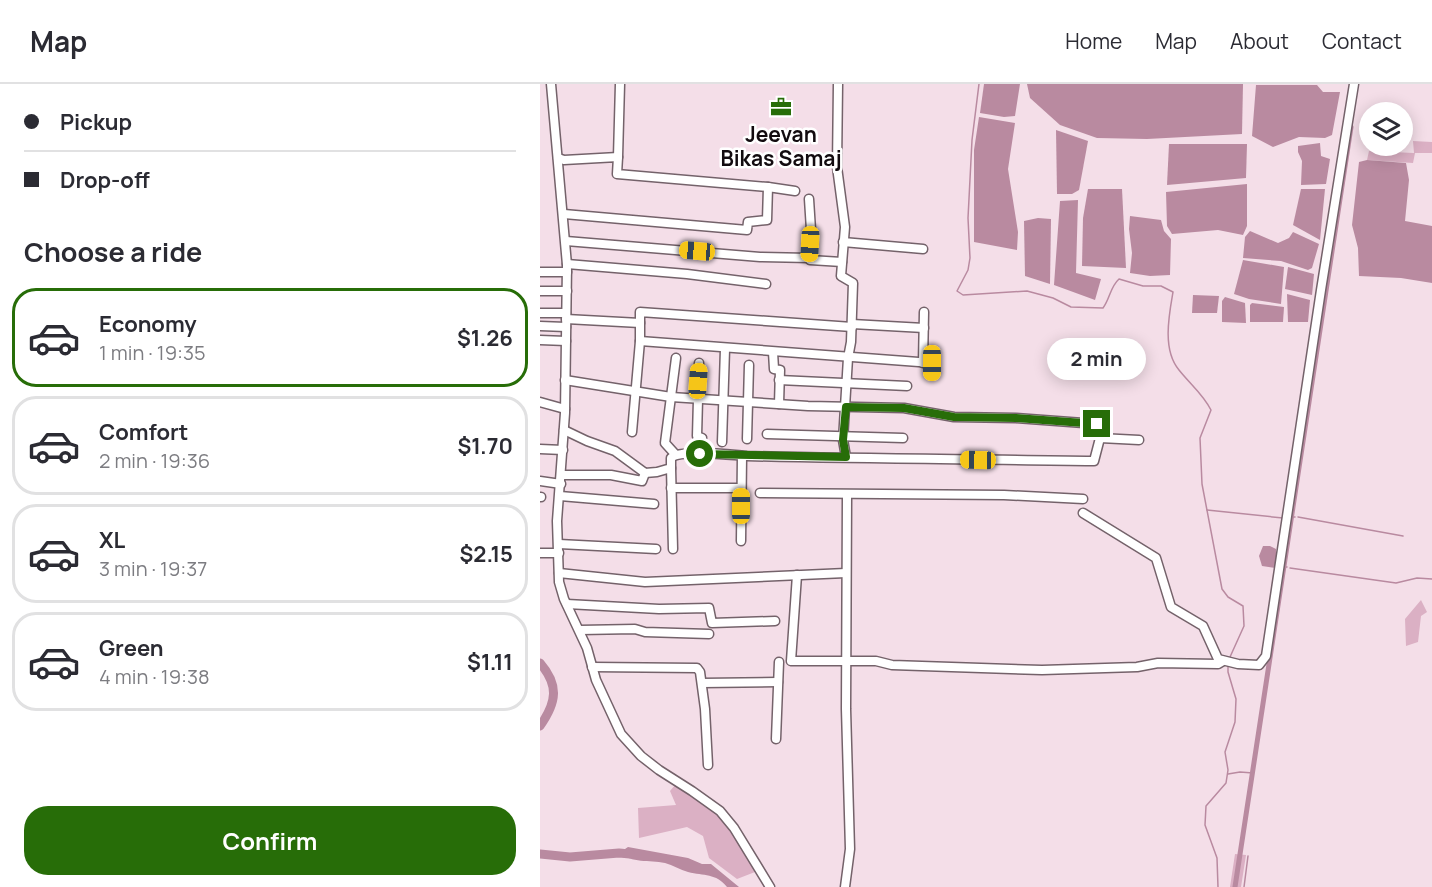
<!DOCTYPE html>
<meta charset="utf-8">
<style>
:root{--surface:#fff;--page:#f2f2f3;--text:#2b2b33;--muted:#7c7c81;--line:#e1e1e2;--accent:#276d08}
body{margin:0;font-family:Manrope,sans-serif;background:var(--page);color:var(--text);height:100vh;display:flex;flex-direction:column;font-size:22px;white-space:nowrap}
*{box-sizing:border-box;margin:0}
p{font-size:20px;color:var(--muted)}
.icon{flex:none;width:33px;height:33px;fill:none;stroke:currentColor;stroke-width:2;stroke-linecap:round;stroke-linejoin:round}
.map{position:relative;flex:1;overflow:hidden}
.details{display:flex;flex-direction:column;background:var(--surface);width:540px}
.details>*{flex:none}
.guide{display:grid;align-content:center;height:132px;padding:0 24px;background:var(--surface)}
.tools{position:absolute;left:819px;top:18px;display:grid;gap:12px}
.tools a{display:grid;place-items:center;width:54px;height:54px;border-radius:50%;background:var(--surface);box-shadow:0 3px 15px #0003;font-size:30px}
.end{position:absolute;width:27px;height:27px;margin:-14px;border:8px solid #276d08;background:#fff;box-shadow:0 0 0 3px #fff}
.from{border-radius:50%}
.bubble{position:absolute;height:42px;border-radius:21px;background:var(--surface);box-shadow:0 3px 15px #0003;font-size:20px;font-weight:700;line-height:42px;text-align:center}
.car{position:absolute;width:18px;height:36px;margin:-18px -9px;border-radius:8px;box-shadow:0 0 4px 2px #0007;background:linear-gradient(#f5c518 24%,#345 0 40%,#f5c518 0 76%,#345 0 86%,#f5c518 0)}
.guide b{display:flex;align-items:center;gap:21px;height:57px;font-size:22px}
.guide b+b{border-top:2px solid var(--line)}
.guide i{width:15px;height:15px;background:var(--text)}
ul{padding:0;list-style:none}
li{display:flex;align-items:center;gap:18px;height:99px;margin:0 12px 9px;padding:0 12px;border:3px solid var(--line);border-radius:24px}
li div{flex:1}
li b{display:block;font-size:22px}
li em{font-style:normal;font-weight:700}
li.on{border-color:var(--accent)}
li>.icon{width:54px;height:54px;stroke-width:1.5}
h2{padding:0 24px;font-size:27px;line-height:72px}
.primary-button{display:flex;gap:12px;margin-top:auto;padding:12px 24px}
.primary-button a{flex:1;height:69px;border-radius:24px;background:var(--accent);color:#fff;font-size:24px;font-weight:700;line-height:69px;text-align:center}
header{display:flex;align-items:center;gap:36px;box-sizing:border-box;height:84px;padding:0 30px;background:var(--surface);border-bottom:2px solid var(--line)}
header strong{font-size:28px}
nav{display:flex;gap:33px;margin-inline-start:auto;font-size:21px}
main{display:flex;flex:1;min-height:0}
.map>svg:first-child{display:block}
.green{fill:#dbb0c4}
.water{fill:#b98aa0}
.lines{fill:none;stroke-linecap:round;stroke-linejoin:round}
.stream{stroke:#b98aa0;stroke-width:1.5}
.canal{stroke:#b98aa0;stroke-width:5}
.river{stroke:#b98aa0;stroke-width:9}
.minor-casing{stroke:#74626a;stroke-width:11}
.minor{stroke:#fff;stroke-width:8}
.route{stroke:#276d08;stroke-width:8}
.labels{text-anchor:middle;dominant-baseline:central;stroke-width:5;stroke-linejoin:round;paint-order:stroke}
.poi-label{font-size:21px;font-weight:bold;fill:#120b0f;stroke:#fff}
</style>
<header>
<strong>Map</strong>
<nav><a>Home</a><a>Map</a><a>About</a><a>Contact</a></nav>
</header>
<main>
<section class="details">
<div class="guide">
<b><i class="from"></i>Pickup</b>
<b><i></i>Drop-off</b>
</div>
<h2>Choose a ride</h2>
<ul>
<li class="on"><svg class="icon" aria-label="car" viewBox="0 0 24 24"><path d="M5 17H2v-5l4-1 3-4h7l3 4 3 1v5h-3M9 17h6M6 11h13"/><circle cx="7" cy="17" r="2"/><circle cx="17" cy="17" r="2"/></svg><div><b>Economy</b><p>1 min · 19:35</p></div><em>$1.26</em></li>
<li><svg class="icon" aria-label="car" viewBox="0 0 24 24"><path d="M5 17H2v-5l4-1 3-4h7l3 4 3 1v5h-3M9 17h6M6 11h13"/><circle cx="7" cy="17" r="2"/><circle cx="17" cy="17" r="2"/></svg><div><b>Comfort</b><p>2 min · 19:36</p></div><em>$1.70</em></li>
<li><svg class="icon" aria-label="car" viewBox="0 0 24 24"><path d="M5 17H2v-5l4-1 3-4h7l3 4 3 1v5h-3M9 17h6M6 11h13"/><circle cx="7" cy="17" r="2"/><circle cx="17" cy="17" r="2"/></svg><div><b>XL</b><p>3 min · 19:37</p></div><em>$2.15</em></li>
<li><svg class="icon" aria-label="car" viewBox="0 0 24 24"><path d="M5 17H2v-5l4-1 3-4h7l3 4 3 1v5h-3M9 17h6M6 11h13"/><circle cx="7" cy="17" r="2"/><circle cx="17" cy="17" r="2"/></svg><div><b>Green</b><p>4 min · 19:38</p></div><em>$1.11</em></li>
</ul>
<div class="primary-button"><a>Confirm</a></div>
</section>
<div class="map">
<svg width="892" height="803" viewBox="0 0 892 803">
<rect width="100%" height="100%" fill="#f4dee8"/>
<g class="green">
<polygon points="873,57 892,58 892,69 875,69 873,79 827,76 829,67 874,69"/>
<polygon points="881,516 887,528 881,532 878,558 866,562 865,535"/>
<polygon points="136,700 179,730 194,747 215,788 197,795 169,774 163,752 147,743 99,754 98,724 136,721 130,707"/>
<polygon points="695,770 706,771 701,803 690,803"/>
</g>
<g class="water">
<polygon points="444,0 480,0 475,32 464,33 440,29"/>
<polygon points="487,0 703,0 702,50 607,55 557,54 520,41 490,14"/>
<polygon points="716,1 777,1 783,8 800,8 792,51 785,54 759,53 733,63 712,52"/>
<polygon points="439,33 475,39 468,85 478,148 477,166 434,158 434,66"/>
<polygon points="516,46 548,57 539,106 532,110 517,110"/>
<polygon points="780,59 781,72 790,75 786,100 761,101 762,77 758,68 758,62"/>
<polygon points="629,60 707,60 706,94 627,101"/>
<polygon points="827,76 866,79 869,96 865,137 892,142 892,199 861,194 819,192 818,164 812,141 819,78"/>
<polygon points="707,100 707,142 703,151 678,146 632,150 627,142 626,108"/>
<polygon points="548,105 582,105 586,184 542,182 543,134"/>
<polygon points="761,105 785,105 780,156 753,141"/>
<polygon points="538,116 536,189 561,195 555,216 514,201 520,117"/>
<polygon points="590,132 621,136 624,147 631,155 630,191 610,192 590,189 592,169 589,145"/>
<polygon points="498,134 511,135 510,200 485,192 484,137"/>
<polygon points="710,147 738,159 749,154 753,148 779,160 772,184 768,186 741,177 703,174 705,153"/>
<polygon points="703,176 744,183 741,220 709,215 694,210"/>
<polygon points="748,183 774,190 772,211 745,205"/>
<polygon points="747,210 770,216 768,238 748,238"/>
<polygon points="653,211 679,212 677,229 652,229"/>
<polygon points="685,213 705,219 706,239 682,238 682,217"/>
<polygon points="712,219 744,223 743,238 710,238 710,221"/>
<polygon points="723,462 730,462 736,465 736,484 722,482 719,472"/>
<path d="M 88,763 L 148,774 L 162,780 L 171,780 L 199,803 L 187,803 C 176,789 164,792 148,788 C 140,786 133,781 125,779 C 109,776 92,779 79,769 Z"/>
</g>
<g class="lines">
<g class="stream">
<path d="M 439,0 L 432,56 L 428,134 L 430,174 L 428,186 L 417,207 L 423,211 L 487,207 L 513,214 L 531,223 L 563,224 C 570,215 570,203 579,195 L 603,202 L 621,202 L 633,208 C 629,231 622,266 639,286 C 650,300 663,310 671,326 L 660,354 L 662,400 L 682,505 L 688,513 L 703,522 L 704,542 L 690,573"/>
<polyline points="667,426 743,434"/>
<polyline points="752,433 755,433"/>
<polyline points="758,433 863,452"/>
<polyline points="744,483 747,483"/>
<polyline points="750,484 856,499 877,494 892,495"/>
<polyline points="688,690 700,688 713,689"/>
<polyline points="678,803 677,774 665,741 666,722 686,699 688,686 685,668 695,638 696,615 688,588 688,582"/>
<polyline points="704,803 708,772"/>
</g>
<polyline class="canal" points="695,803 811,43"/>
<g class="river">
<path d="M 0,579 C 19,601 17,618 0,642"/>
<polyline points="0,770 30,773 79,769 90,770"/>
</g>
<defs>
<g id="minor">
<polyline points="11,0 27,181 25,329 17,437 19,498 24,515 47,564 56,596 81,650 101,672 119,686 152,707 180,727 194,744 230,803"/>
<polyline points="298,0 297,83 305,143 301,192 313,199 311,258 308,274 303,356 306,373"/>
<polyline points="78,73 80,0"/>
<polyline points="18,74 24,76 78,73 77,90 228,103 255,107"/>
<polyline points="269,115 271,146 270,176 302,178"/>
<polyline points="24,130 207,146 208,138 227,136 228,103"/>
<polyline points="26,157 220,173 270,174"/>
<polyline points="303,158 383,165"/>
<polyline points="27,180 147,190 226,200"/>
<polyline points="0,188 27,188"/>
<polyline points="0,207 27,207"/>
<polyline points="0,229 26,229"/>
<polyline points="26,235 100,239"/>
<polyline points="312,240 384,244"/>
<polyline points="0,242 26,243"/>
<polyline points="0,256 26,257"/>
<polyline points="100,257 392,279 392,291"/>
<polyline points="233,268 234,285 240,286 239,320"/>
<polyline points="159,279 157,352 162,354 160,370"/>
<polyline points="383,279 384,228"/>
<polyline points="25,296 131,313 268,322 364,324 414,333 476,334 557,340"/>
<polyline points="239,296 367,302"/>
<polyline points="0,318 25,325"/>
<path d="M 24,346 L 47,357 L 75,367 L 105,389 L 117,388 L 131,384 L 131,374 C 140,365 192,371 207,372 C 323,375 439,375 554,377 L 560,354 L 599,356"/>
<polyline points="92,348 100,257 100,228 312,243"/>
<polyline points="227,350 363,354"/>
<polyline points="207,355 209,281"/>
<polyline points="182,358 185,265"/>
<polyline points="0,365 23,366"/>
<polyline points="135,370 125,359 136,274"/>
<polyline points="131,384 133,465"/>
<polyline points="21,391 71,391 102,397 105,389"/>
<polyline points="0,397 21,400"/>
<polyline points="131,404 201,404"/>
<polyline points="220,409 464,411 543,415"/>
<polyline points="20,412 114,420"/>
<polyline points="0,413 1,413"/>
<polyline points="543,429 616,474 631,523 663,542 678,575 698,580 719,581 726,572 781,206 814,0"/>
<polyline points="201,457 202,372"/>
<polyline points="19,460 116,465"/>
<polyline points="0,469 19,469"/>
<polyline points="19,489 105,498 306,489"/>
<polyline points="257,491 251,577 336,577 352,581 502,586 597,583 618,579 678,580 683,577"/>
<polyline points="27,520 119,525 169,524 172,539 235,537"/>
<polyline points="40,546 95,545 105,548 169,550"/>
<polyline points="52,583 157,584 160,588 165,625 168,681"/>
<polyline points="162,599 238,598"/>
<polyline points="236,655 239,578"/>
<polyline points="305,803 310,765 306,625 307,413"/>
</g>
</defs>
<use href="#minor" class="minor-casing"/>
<use href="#minor" class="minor"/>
</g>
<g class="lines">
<polyline class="route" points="160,370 306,373 303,356 306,323 364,324 414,333 476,334 557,340"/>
</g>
<defs>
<symbol id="office-bare" viewBox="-9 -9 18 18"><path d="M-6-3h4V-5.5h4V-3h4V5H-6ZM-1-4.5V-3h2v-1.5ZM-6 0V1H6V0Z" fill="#276d08" stroke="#fff" stroke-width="2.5" paint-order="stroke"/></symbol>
</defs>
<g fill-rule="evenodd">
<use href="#office-bare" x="226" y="8" width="30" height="30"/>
</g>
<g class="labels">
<g class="poi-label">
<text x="241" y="50">Jeevan<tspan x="241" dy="24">Bikas Samaj</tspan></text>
</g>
</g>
</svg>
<div class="tools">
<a><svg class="icon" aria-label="layers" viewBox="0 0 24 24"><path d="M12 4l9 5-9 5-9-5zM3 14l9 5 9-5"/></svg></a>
</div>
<i class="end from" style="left:160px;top:370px"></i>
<i class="end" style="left:557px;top:340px"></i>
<div class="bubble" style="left:507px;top:254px;width:99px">2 min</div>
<i class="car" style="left:270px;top:160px;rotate:183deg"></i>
<i class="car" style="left:157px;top:167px;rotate:275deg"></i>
<i class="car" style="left:392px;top:279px;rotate:180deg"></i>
<i class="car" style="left:158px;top:297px;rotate:4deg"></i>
<i class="car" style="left:438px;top:376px;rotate:271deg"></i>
<i class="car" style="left:201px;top:422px;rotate:0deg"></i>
</div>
</main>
